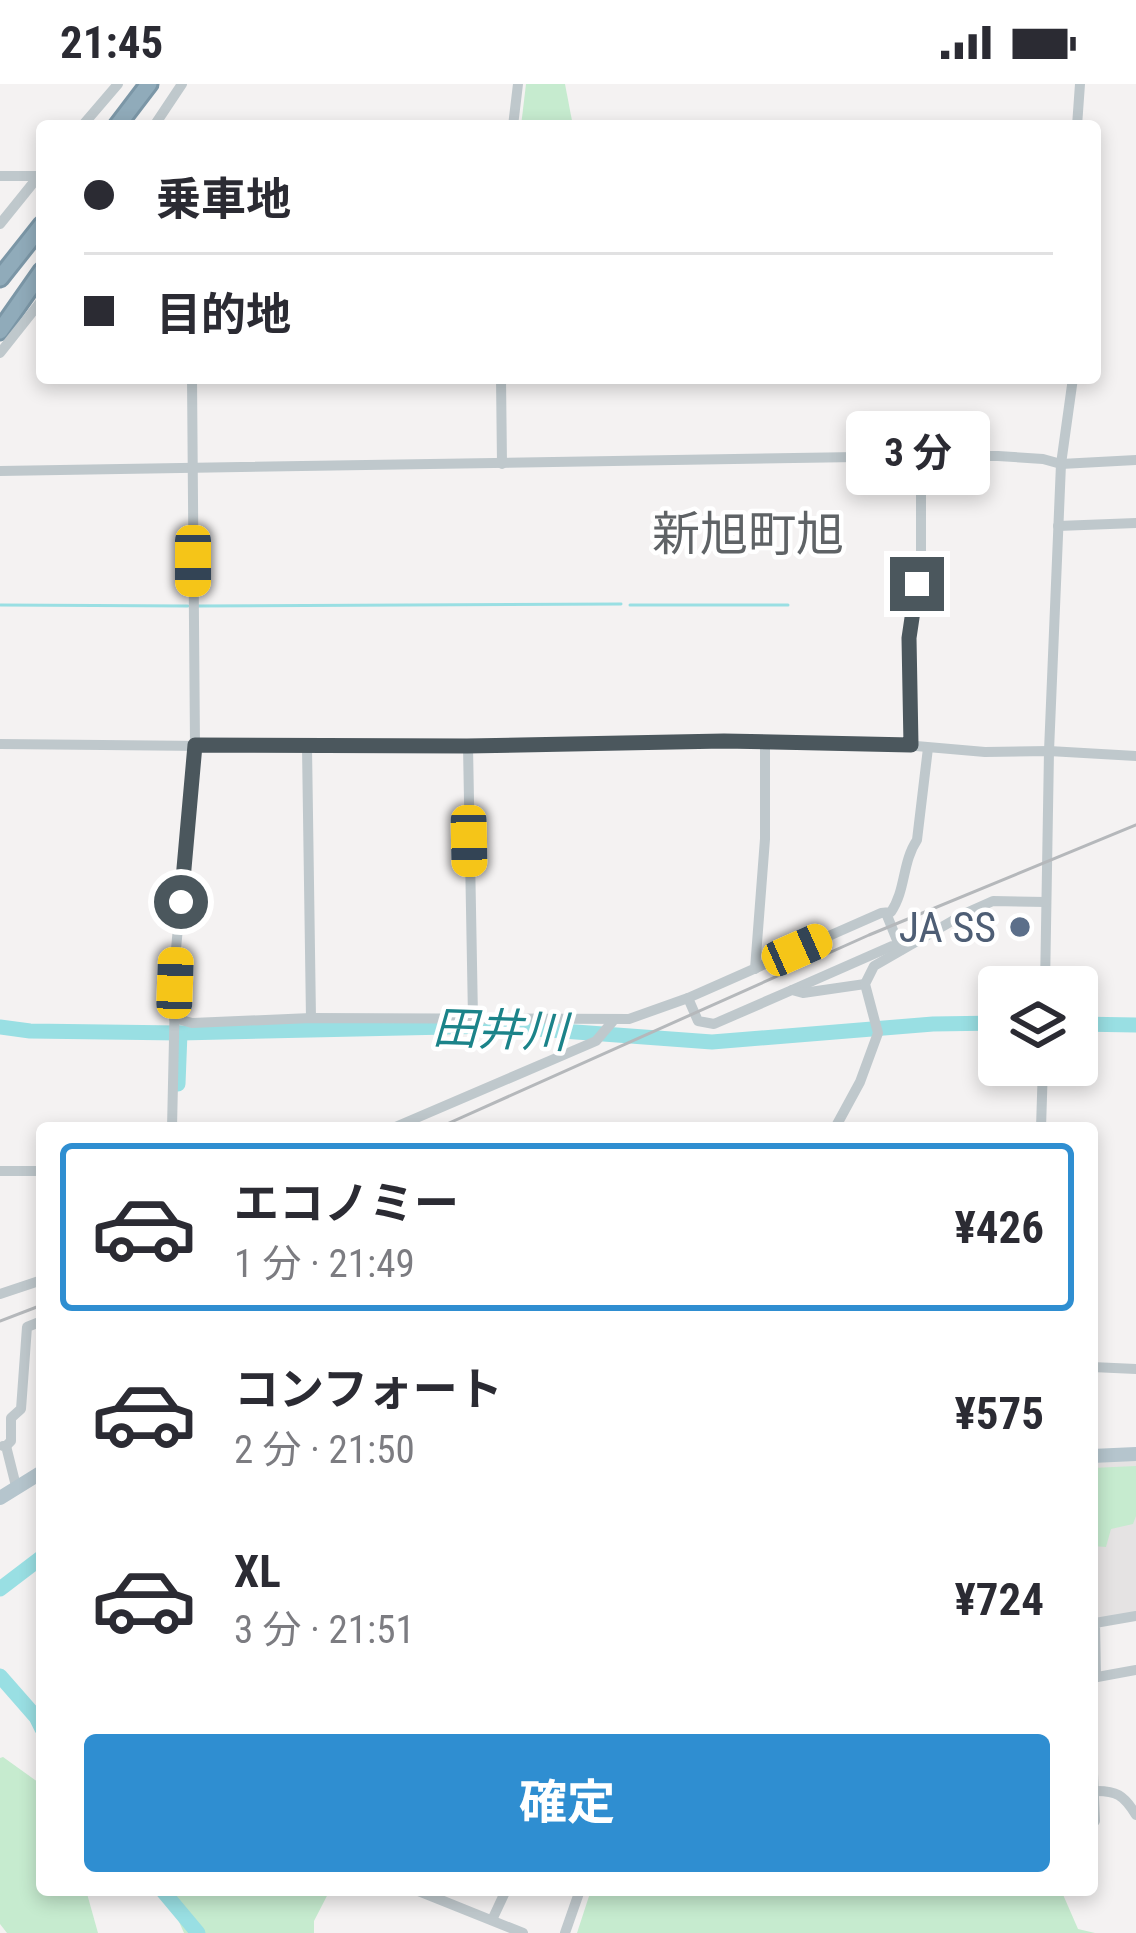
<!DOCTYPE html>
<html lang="ja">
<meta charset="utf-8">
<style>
:root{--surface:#fff;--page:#f2f2f3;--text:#2b2b33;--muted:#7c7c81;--line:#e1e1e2;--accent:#2f8ed1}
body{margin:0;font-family:"Roboto Condensed","Noto Sans JP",sans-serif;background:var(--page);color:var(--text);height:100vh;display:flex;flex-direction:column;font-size:45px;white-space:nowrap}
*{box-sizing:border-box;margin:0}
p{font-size:39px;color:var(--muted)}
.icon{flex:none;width:66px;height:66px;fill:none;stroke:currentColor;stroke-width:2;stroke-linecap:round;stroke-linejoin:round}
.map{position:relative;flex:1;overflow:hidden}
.details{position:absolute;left:36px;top:1038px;width:1062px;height:774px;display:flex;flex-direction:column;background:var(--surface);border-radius:12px;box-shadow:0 6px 18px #0003}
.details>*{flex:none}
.hud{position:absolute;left:36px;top:36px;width:1065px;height:264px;border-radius:12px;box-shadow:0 6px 18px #0003;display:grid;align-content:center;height:264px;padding:0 48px;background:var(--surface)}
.fabs{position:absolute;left:978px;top:882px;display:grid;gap:24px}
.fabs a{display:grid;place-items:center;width:120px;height:120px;border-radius:12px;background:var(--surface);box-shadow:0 6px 18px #0003;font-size:60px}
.end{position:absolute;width:54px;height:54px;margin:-27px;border:15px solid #4b575d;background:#fff;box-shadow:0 0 0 6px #fff}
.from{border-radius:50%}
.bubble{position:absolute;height:84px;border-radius:12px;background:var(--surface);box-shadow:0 6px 18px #0003;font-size:39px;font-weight:700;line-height:84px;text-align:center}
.car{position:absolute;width:36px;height:72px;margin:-36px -18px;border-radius:15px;box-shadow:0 0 9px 3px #0007;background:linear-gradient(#f5c518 24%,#345 0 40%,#f5c518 0 76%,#345 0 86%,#f5c518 0)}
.hud b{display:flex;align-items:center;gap:42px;height:114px;font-size:45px}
.hud b+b{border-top:3px solid var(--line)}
.hud i{width:30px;height:30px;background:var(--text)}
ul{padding:21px 0 0;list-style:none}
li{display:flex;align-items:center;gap:36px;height:168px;margin:0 24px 18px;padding:0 24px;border:6px solid transparent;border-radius:12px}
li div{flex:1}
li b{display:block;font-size:45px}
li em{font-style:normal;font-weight:700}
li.selected{border-color:var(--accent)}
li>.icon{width:108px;height:108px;stroke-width:1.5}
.primary-button{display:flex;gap:24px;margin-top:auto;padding:24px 48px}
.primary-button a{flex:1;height:138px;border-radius:12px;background:var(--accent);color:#fff;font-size:48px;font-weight:700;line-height:138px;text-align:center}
.status{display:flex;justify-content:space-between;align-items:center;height:84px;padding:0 60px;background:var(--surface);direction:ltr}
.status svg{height:33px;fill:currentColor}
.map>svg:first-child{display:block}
.education{fill:#e5e3e3}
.green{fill:#c6ebcf}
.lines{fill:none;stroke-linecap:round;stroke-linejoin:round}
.stream{stroke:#99dfe3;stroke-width:3}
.river{stroke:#99dfe3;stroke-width:15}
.highway-casing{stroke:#7b96a6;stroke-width:21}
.minor{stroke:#bfc8cc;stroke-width:10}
.major{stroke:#b5c5cd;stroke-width:14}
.highway{stroke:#90abba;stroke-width:15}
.rail{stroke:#b5b8bb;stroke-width:3}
.route{stroke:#4b575d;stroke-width:15}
.service-dot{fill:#5c6f8a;stroke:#fff;stroke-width:4.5}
.labels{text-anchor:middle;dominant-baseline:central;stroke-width:9;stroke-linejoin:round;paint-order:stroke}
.service-label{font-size:42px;fill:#4e5e75;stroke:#fff;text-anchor:end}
.water-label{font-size:45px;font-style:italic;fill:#1b8389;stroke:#fff}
.quarter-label{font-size:48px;fill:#5f6366;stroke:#fff}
</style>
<div class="status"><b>21:45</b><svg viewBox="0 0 49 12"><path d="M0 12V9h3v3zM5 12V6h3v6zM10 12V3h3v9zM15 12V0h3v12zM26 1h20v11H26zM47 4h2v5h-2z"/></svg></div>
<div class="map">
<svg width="1136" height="1849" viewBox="0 0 1136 1849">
<rect width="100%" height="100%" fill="#f4f2f2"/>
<polygon class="education" points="1136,1373 1136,1528 1092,1536 1092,1376"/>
<g class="green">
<polygon points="526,0 565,0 573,42 521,42"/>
<polygon points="1136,1382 1136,1432 1133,1440 1111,1445 1106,1463 1092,1462 1092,1384"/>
<polygon points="3,1673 42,1701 42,1806 86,1806 98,1849 7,1849 0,1840 0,1674"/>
<polygon points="165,1806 330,1806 314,1837 314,1849 184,1849"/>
<polygon points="591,1806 1061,1806 1078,1845 1095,1849 577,1849"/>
</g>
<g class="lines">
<g class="stream">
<polyline points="0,521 188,522"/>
<polyline points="630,521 788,521"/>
<polyline points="197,522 621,520"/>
</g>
<g class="river">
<polyline points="1077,940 1136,941"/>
<polyline points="0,943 30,947 180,949 494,942 712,958 933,940 999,939"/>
<polyline points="178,1000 180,949"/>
<polyline points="0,1505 42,1473"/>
<polyline points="0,1592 36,1633 42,1645"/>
<polyline points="162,1806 198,1849"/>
</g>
<defs>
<g id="highway">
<polyline points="117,42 149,0"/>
<polyline points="0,194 42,141"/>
<polyline points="0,247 42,187"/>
</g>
</defs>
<use href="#highway" class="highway-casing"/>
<g class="minor">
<polyline points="82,42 118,0"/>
<polyline points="154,42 182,0"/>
<polyline points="513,42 518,0"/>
<polyline points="1077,42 1080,0"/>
<polyline points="0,92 39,92"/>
<polyline points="0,140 42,88"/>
<polyline points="0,269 42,216"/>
<polyline points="501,294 502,380"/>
<polyline points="0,387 921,372 998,372 1043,375 1061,380 1136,376"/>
<polyline points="1058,442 1136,439"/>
<polyline points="0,660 307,663 724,657 870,658 985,668 1049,667 1136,672"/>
<polyline points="911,661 909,554 921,474 921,372"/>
<polyline points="468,662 473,934"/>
<polyline points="307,663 311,934"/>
<polyline points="755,885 765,755 765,659"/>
<polyline points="1045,903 1049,667 1061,380 1073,294"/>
<polyline points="792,906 892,862 901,866 886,829"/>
<polyline points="688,914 698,937 714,940 792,906 803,909 865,900"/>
<path d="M 174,934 L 192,939 L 311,934 L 629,935 L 688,914 L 881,829 L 891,828 C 906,806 902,778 917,756 L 928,664"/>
<polyline points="172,1044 176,865 195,661 192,294"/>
<polyline points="393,1044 596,957 613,937"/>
<polyline points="835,1044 860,998 878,949 865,900 874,882 966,829 993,817 1046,818"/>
<polyline points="1041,1044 1043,981"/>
<polyline points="0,1087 42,1087"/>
<polyline points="0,1210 42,1196"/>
<polyline points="1092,1283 1136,1285"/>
<polyline points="3,1362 6,1362 16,1402"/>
<polyline points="6,1362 11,1357 11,1334 21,1325 27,1243 42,1237"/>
<polyline points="1096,1593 1095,1539 1136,1532"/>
<polyline points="1092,1594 1136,1586"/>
<polyline points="1092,1666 1095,1737 1092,1737"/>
<path d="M 1093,1707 C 1116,1706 1124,1711 1136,1731"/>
<polyline points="416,1806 523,1849"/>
<polyline points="492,1836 506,1806"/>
<polyline points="565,1849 580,1806"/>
</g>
<g class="major">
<polyline points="1092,1372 1136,1370"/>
<polyline points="0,1414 42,1388"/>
</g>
<use href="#highway" class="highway"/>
<g class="rail">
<polyline points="438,1044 869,851 1136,741"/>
<polyline points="0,1237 42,1221"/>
</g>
</g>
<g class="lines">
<polyline class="route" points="181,818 195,661 467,662 724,657 911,661 909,554 917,500"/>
</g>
<circle class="service-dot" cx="1020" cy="843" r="12"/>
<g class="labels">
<g class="service-label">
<text x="996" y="843">JA SS</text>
</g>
<g class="water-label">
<text transform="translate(500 946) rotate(2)">田井川</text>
</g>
<g class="quarter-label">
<text x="748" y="450">新旭町旭</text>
</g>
</g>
</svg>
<div class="fabs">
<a><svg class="icon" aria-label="layers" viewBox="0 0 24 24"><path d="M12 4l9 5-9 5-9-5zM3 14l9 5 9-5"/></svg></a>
</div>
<i class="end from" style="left:181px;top:818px"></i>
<i class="end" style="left:917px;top:500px"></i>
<div class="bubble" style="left:846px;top:327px;width:144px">3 分</div>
<i class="car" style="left:193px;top:477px;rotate:180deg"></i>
<i class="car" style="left:469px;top:757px;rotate:179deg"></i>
<i class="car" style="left:797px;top:866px;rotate:66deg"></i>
<i class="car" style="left:175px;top:899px;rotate:2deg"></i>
<div class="hud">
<b><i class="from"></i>乗車地</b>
<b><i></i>目的地</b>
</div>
<section class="details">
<ul>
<li class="selected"><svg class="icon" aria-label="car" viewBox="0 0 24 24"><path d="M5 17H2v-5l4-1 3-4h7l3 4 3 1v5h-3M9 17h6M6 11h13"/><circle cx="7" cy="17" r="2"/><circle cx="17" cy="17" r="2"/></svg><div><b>エコノミー</b><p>1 分 · 21:49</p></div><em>¥426</em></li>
<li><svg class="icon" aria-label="car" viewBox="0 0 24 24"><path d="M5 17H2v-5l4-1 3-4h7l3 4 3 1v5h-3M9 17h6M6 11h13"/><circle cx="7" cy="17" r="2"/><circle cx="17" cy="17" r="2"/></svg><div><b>コンフォート</b><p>2 分 · 21:50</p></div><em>¥575</em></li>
<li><svg class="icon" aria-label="car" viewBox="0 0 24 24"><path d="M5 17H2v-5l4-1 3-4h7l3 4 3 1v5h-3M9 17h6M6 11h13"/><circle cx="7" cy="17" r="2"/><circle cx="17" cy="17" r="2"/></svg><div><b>XL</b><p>3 分 · 21:51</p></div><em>¥724</em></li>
</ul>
<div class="primary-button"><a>確定</a></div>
</section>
</div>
